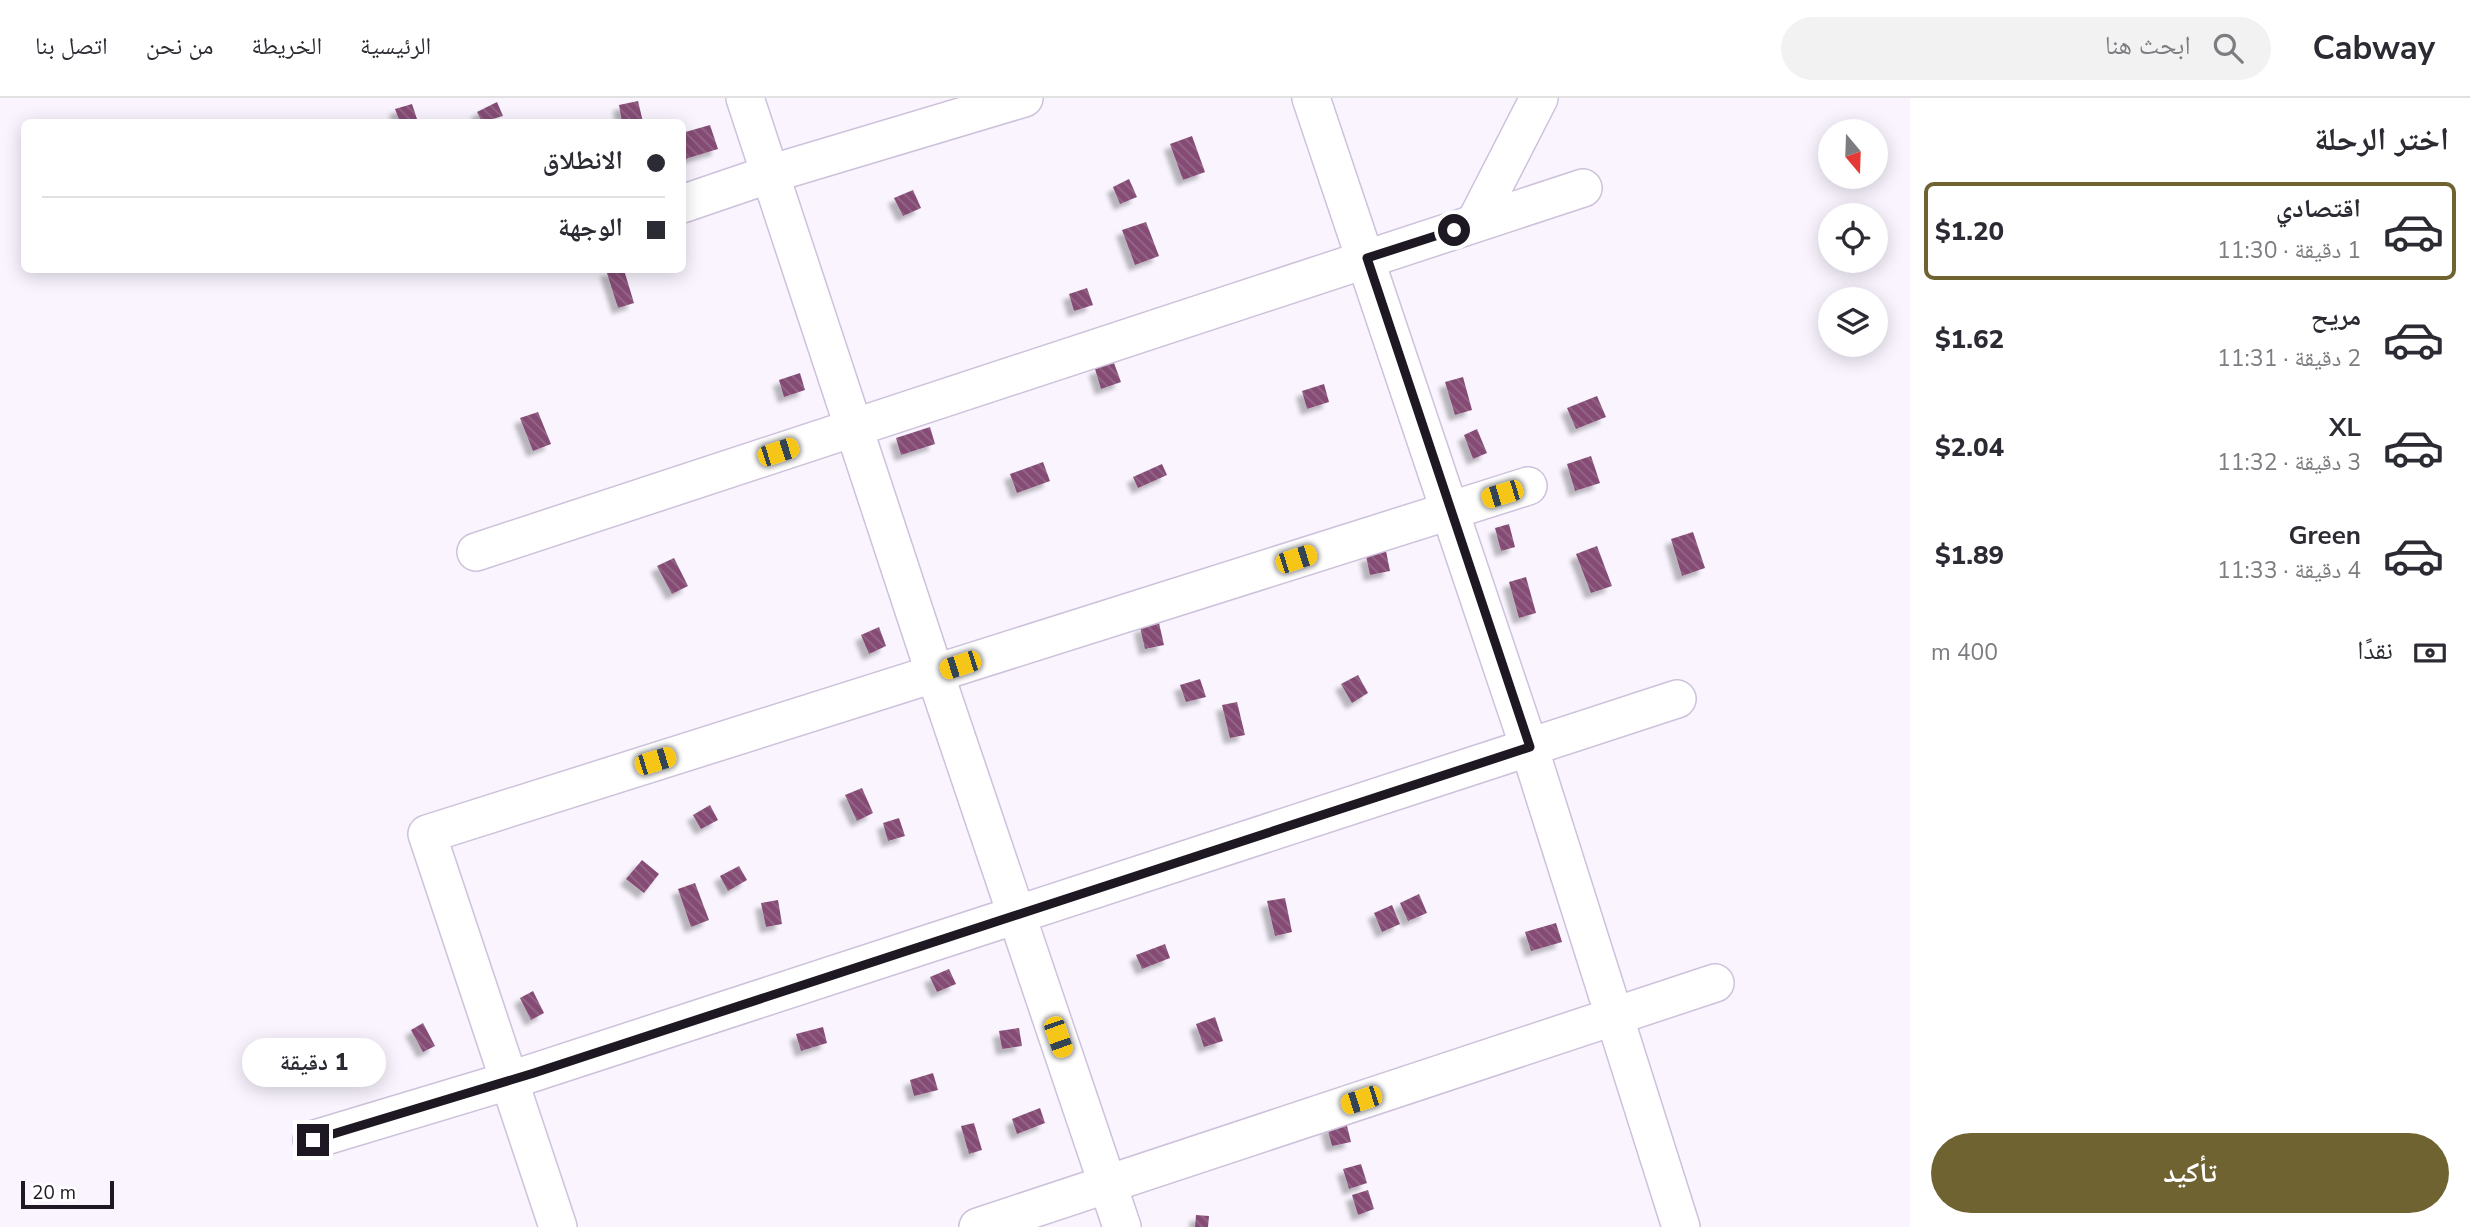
<!DOCTYPE html>
<html lang="ar">
<meta charset="utf-8">
<style>
:root{--surface:#fff;--page:#f2f2f3;--text:#2b2b33;--muted:#7c7c81;--line:#e1e1e2;--accent:#6f6431}
body{margin:0;font-family:"Nunito Sans","Noto Naskh Arabic",sans-serif;background:var(--page);color:var(--text);direction:rtl;height:100vh;display:flex;flex-direction:column;font-size:26px;white-space:nowrap}
*{box-sizing:border-box;margin:0}
p{font-size:23px;color:var(--muted)}
.icon{flex:none;width:38px;height:38px;fill:none;stroke:currentColor;stroke-width:2;stroke-linecap:round;stroke-linejoin:round}
.map{position:relative;flex:1;overflow:hidden;direction:ltr}
.side{display:flex;flex-direction:column;background:var(--surface);width:560px}
.side>*{flex:none}
.guide{position:absolute;left:21px;top:21px;width:665px;height:154px;border-radius:10px;box-shadow:0 4px 18px #0003;direction:rtl;display:grid;align-content:center;height:154px;padding:0 21px;background:var(--surface)}
.needle{width:46px;rotate:161deg}
.controls{position:absolute;left:1818px;top:21px;display:grid;gap:14px}
.controls a{display:grid;place-items:center;width:70px;height:70px;border-radius:50%;background:var(--surface);box-shadow:0 4px 18px #0003;font-size:35px}
.scale{position:absolute;left:21px;bottom:18px;width:93px;box-sizing:border-box;padding-left:7px;border:4px solid #1d1822;border-top:0;font-size:19px;line-height:24px;white-space:nowrap;color:#1d1822;-webkit-text-stroke:5px #fff;paint-order:stroke}
.end{position:absolute;width:32px;height:32px;margin:-16px;border:9px solid #1d1822;background:#fff;box-shadow:0 0 0 4px #fff}
.from{border-radius:50%}
.bubble{position:absolute;height:49px;border-radius:24px;background:var(--surface);box-shadow:0 4px 18px #0003;font-size:23px;font-weight:800;line-height:49px;text-align:center;direction:rtl}
.car{position:absolute;width:21px;height:42px;margin:-21px -10px;border-radius:9px;box-shadow:0 0 5px 2px #0007;background:linear-gradient(#f5c518 24%,#345 0 40%,#f5c518 0 76%,#345 0 86%,#f5c518 0)}
.guide b{display:flex;align-items:center;gap:24px;height:66px;font-size:26px}
.guide b+b{border-top:2px solid var(--line)}
.guide i{width:18px;height:18px;background:var(--text)}
ul{padding:0;list-style:none}
li{display:flex;align-items:center;gap:21px;height:98px;margin:0 14px 10px;padding:0 7px;border:4px solid transparent;border-radius:10px}
li div{flex:1}
li b{display:block;font-size:26px}
li em{font-style:normal;font-weight:800}
li.on{border-color:var(--accent)}
li>.icon{width:63px;height:63px;stroke-width:1.5}
h2{padding:0 21px;font-size:32px;line-height:84px}
.pay{display:flex;align-items:center;gap:18px;height:77px;padding:0 21px;font-size:26px}
.pay p{margin-inline-start:auto}
.cta{display:flex;gap:14px;margin-top:auto;padding:14px 21px}
.cta a{flex:1;height:80px;border-radius:42px;background:var(--accent);color:#fff;font-size:28px;font-weight:800;line-height:80px;text-align:center}
header{display:flex;align-items:center;gap:42px;box-sizing:border-box;height:98px;padding:0 35px;background:var(--surface);border-bottom:2px solid var(--line)}
header strong{font-size:33px}
nav{display:flex;gap:38px;margin-inline-start:auto;font-size:24px}
.search{width:490px;height:63px;background:var(--page);display:flex;align-items:center;gap:18px;box-sizing:border-box;padding:0 24px;border-radius:38px;color:var(--muted);font-size:26px}
main{display:flex;flex:1;min-height:0}
.map>svg:first-child{display:block}
.building{fill:url(#building-back-hatch);filter:url(#shadow)}
.lines{fill:none;stroke-linecap:round;stroke-linejoin:round}
.minor-casing{stroke:#cec1db;stroke-width:40}
.minor{stroke:#fff;stroke-width:37}
.route{stroke:#1d1822;stroke-width:9}
</style>
<header>
<strong>Cabway</strong>
<div class="search"><svg class="icon" aria-label="search" viewBox="0 0 24 24"><circle cx="10" cy="10" r="6"/><path d="M15 15l6 6"/></svg>ابحث هنا</div>
<nav><a>الرئيسية</a><a>الخريطة</a><a>من نحن</a><a>اتصل بنا</a></nav>
</header>
<main>
<section class="side">
<h2>اختر الرحلة</h2>
<ul>
<li class="on"><svg class="icon" aria-label="car" viewBox="0 0 24 24"><path d="M5 17H2v-5l4-1 3-4h7l3 4 3 1v5h-3M9 17h6M6 11h13"/><circle cx="7" cy="17" r="2"/><circle cx="17" cy="17" r="2"/></svg><div><b>اقتصادي</b><p>1 دقيقة · 11:30</p></div><em>$1.20</em></li>
<li><svg class="icon" aria-label="car" viewBox="0 0 24 24"><path d="M5 17H2v-5l4-1 3-4h7l3 4 3 1v5h-3M9 17h6M6 11h13"/><circle cx="7" cy="17" r="2"/><circle cx="17" cy="17" r="2"/></svg><div><b>مريح</b><p>2 دقيقة · 11:31</p></div><em>$1.62</em></li>
<li><svg class="icon" aria-label="car" viewBox="0 0 24 24"><path d="M5 17H2v-5l4-1 3-4h7l3 4 3 1v5h-3M9 17h6M6 11h13"/><circle cx="7" cy="17" r="2"/><circle cx="17" cy="17" r="2"/></svg><div><b>XL</b><p>3 دقيقة · 11:32</p></div><em>$2.04</em></li>
<li><svg class="icon" aria-label="car" viewBox="0 0 24 24"><path d="M5 17H2v-5l4-1 3-4h7l3 4 3 1v5h-3M9 17h6M6 11h13"/><circle cx="7" cy="17" r="2"/><circle cx="17" cy="17" r="2"/></svg><div><b>Green</b><p>4 دقيقة · 11:33</p></div><em>$1.89</em></li>
</ul>
<div class="pay"><svg class="icon" aria-label="cash" viewBox="0 0 24 24"><path d="M3 7h18v10H3z"/><circle cx="12" cy="12" r="2"/></svg>نقدًا<p>400 m</p></div>
<div class="cta"><a>تأكيد</a></div>
</section>
<div class="map">
<svg width="1910" height="1129" viewBox="0 0 1910 1129">
<defs>
<pattern id="building-back-hatch" width="6" height="6" patternUnits="userSpaceOnUse" patternTransform="scale(1.75)"><rect width="6" height="6" fill="#864c75"/><path d="M-1 5l2 2M0 0l6 6M5-1l2 2" fill="none" stroke="#936887"/></pattern>
<filter id="shadow"><feDropShadow dx="-6" dy="6" stdDeviation="2" flood-color="#0004"/></filter>
</defs>
<rect width="100%" height="100%" fill="#f9f4fe"/>
<g class="building">
<polygon points="638,3 643,24 622,24 619,7"/>
<polygon points="497,4 503,18 482,24 477,14"/>
<polygon points="412,6 418,24 400,24 395,11"/>
<polygon points="710,27 718,51 682,62 682,35"/>
<polygon points="1192,38 1205,74 1183,82 1170,46"/>
<polygon points="1129,81 1137,99 1120,106 1113,89"/>
<polygon points="913,92 921,110 903,118 894,100"/>
<polygon points="1146,124 1159,158 1135,167 1122,132"/>
<polygon points="606,172 624,172 634,205 618,210"/>
<polygon points="1087,190 1093,207 1074,213 1069,196"/>
<polygon points="1114,265 1121,284 1101,291 1095,271"/>
<polygon points="800,275 805,292 784,299 779,282"/>
<polygon points="1463,279 1472,312 1455,317 1445,284"/>
<polygon points="1324,286 1329,304 1307,311 1302,293"/>
<polygon points="1597,298 1606,319 1576,331 1567,310"/>
<polygon points="538,314 551,346 533,353 520,320"/>
<polygon points="930,329 935,346 901,357 896,340"/>
<polygon points="1477,331 1487,355 1473,361 1464,337"/>
<polygon points="1591,358 1600,385 1575,393 1567,366"/>
<polygon points="1043,364 1050,383 1017,395 1010,376"/>
<polygon points="1162,366 1167,377 1138,390 1133,379"/>
<polygon points="1509,426 1515,449 1501,453 1495,430"/>
<polygon points="1693,434 1705,470 1682,478 1671,441"/>
<polygon points="1597,448 1612,488 1591,495 1576,456"/>
<polygon points="1386,453 1390,473 1370,477 1366,458"/>
<polygon points="674,460 688,488 672,496 657,468"/>
<polygon points="1526,479 1536,515 1519,520 1509,484"/>
<polygon points="1159,525 1164,547 1145,551 1140,529"/>
<polygon points="879,529 886,548 869,556 861,537"/>
<polygon points="1358,577 1368,595 1352,605 1341,586"/>
<polygon points="1200,581 1206,599 1186,604 1180,587"/>
<polygon points="1237,604 1245,637 1230,640 1222,607"/>
<polygon points="862,690 873,715 857,723 845,697"/>
<polygon points="710,707 718,722 701,731 693,717"/>
<polygon points="899,720 905,738 888,743 883,725"/>
<polygon points="642,762 659,776 644,795 626,781"/>
<polygon points="739,768 747,782 728,793 720,778"/>
<polygon points="695,785 709,822 691,829 678,791"/>
<polygon points="1419,796 1427,815 1408,823 1400,805"/>
<polygon points="1285,800 1292,834 1275,838 1267,803"/>
<polygon points="778,802 782,826 766,829 761,805"/>
<polygon points="1392,807 1400,826 1382,834 1374,815"/>
<polygon points="1556,825 1562,844 1531,853 1525,834"/>
<polygon points="1165,846 1170,860 1142,871 1136,857"/>
<polygon points="949,871 956,886 937,894 930,879"/>
<polygon points="533,893 544,915 531,922 520,900"/>
<polygon points="1215,919 1223,943 1204,949 1196,926"/>
<polygon points="423,925 435,948 423,954 411,932"/>
<polygon points="823,929 827,945 801,953 796,936"/>
<polygon points="1019,930 1022,948 1002,951 999,933"/>
<polygon points="933,975 938,992 914,998 910,982"/>
<polygon points="1040,1010 1045,1025 1017,1036 1012,1021"/>
<polygon points="1346,1024 1351,1044 1332,1048 1327,1029"/>
<polygon points="974,1025 982,1052 969,1056 961,1028"/>
<polygon points="1361,1066 1367,1085 1349,1091 1343,1071"/>
<polygon points="1368,1092 1374,1111 1358,1117 1352,1097"/>
<polygon points="1196,1117 1209,1118 1208,1129 1195,1129"/>
</g>
<g class="lines">
<defs>
<g id="minor">
<polyline points="745,0 929,558 1122,1129"/>
<polyline points="1311,0 1529,649 1681,1129"/>
<polyline points="682,106 770,76 1024,0"/>
<polyline points="1475,125 1539,0"/>
<polyline points="476,454 1583,90"/>
<polyline points="312,1042 508,983 1677,601"/>
<polyline points="558,1129 427,736 1528,388"/>
<polyline points="978,1129 1715,885"/>
</g>
</defs>
<use href="#minor" class="minor-casing"/>
<use href="#minor" class="minor"/>
</g>
<g class="lines">
<polyline class="route" points="313,1042 534,975 1530,649 1367,160 1454,132"/>
</g>
</svg>
<div class="controls">
<a><svg class="needle" viewBox="-14 -14 28 28"><path d="M0-13l5 13h-10z" fill="#e53935"/><path d="M0 13l5-13h-10z" fill="#7c7c81"/></svg></a>
<a><svg class="icon" aria-label="locate" viewBox="0 0 24 24"><circle cx="12" cy="12" r="6"/><path d="M12 2v4M12 18v4M2 12h4M18 12h4"/></svg></a>
<a><svg class="icon" aria-label="layers" viewBox="0 0 24 24"><path d="M12 4l9 5-9 5-9-5zM3 14l9 5 9-5"/></svg></a>
</div>
<div class="scale">20 m</div>
<i class="end from" style="left:1454px;top:132px"></i>
<i class="end" style="left:313px;top:1042px"></i>
<div class="bubble" style="left:242px;top:940px;width:144px">1 دقيقة</div>
<i class="car" style="left:778px;top:354px;rotate:72deg"></i>
<i class="car" style="left:1502px;top:396px;rotate:253deg"></i>
<i class="car" style="left:1296px;top:461px;rotate:72deg"></i>
<i class="car" style="left:960px;top:567px;rotate:252deg"></i>
<i class="car" style="left:655px;top:663px;rotate:73deg"></i>
<i class="car" style="left:1058px;top:939px;rotate:161deg"></i>
<i class="car" style="left:1361px;top:1002px;rotate:252deg"></i>
<div class="guide">
<b><i class="from"></i>الانطلاق</b>
<b><i></i>الوجهة</b>
</div>
</div>
</main>
